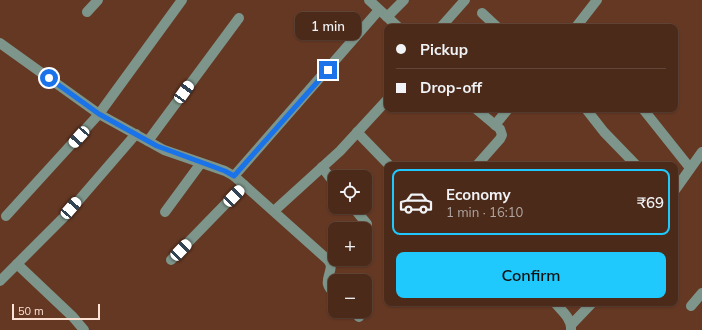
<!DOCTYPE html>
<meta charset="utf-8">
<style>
:root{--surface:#4b2a1a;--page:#523223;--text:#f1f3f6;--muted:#b2a7a2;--line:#624639;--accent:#1fc9fd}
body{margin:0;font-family:Mulish,sans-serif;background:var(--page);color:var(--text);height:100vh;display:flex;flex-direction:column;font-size:15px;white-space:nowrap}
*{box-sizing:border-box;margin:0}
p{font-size:13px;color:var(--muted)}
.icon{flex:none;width:22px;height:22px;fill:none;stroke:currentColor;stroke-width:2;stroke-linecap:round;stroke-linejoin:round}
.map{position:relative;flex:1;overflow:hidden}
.sheet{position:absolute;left:384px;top:162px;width:294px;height:144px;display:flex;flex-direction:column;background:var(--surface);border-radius:8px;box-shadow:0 1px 3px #0004,0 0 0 1px var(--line)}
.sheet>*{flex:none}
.top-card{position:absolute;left:384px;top:24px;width:294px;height:88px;border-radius:8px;box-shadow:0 1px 3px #0004,0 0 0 1px var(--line);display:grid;align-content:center;height:88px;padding:0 12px;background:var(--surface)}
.controls{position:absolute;left:328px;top:170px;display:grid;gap:8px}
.controls a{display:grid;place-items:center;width:44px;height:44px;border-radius:8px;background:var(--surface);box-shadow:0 1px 3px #0004,0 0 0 1px var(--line);font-size:20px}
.scale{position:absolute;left:12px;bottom:10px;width:88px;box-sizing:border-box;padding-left:4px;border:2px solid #fee2d6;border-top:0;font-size:11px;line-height:14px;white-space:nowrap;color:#fee2d6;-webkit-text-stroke:3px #643823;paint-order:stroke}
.end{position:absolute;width:18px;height:18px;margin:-9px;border:5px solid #1a73e8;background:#fff;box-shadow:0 0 0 2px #fff}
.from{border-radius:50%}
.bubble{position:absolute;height:28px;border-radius:8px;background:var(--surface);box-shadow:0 1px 3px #0004,0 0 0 1px var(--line);font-size:13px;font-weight:600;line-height:28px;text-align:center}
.car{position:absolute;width:12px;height:24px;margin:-12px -6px;border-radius:5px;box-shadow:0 0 3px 1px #0007;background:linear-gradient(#fff 24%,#345 0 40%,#fff 0 76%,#345 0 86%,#fff 0)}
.top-card b{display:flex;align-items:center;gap:14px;height:38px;font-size:15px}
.top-card b+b{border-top:1px solid var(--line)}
.top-card i{width:10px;height:10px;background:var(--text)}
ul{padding:7px 0 0;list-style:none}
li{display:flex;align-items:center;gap:12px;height:66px;margin:0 8px 6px;padding:0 4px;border:2px solid var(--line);border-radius:8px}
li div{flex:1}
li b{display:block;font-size:15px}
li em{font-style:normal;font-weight:600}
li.current{border-color:var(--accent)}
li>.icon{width:36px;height:36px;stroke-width:1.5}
.primary-button{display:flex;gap:8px;margin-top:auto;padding:8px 12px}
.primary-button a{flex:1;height:46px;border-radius:8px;background:var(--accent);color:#111;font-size:16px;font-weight:600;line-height:46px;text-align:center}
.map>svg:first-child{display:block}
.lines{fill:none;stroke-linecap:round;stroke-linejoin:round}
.minor{stroke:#7d958a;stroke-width:10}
.route{stroke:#1a73e8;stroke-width:5}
</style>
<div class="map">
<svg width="702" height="330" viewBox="0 0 702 330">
<rect width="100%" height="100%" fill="#643823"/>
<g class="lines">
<g class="minor">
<polyline points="369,0 398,27"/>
<polyline points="87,12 98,0"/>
<polyline points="482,13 497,27"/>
<polyline points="387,17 404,0"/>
<polyline points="441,27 465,0"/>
<polyline points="576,27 597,0"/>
<path d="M 0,43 L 99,114 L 164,150 L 225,171 L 234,176 L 328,260 L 331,265 C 330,279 322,282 335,294"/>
<polyline points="476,109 500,129 502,135 500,139 477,165"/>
<polyline points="586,109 604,132 636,165"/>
<polyline points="643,109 690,168"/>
<polyline points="495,125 508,109"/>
<polyline points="357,132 389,165"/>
<polyline points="148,141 239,18"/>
<polyline points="322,167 335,184"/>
<polyline points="234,176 379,10"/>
<polyline points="675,190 702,152"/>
<polyline points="353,207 367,224"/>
<polyline points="274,211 340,151 387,100"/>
<polyline points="165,212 201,163"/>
<polyline points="6,216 99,114 182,0"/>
<polyline points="171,260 244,185"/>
<polyline points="17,264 73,317 84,330"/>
<polyline points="0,281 66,215 136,134"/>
<path d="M 555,303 C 562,311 572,319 571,330"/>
<polyline points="691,306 702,293"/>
<polyline points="353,311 359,317"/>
<polyline points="572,324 592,303"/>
</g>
</g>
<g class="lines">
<polyline class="route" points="49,78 99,114 157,146 225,171 234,176 328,70"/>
</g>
</svg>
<div class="controls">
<a><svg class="icon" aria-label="locate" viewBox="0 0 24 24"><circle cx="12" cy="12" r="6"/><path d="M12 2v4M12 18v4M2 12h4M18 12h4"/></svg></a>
<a>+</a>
<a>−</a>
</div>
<div class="scale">50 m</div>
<i class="end from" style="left:49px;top:78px"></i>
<i class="end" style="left:328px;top:70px"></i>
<div class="bubble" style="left:295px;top:12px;width:66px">1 min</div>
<i class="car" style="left:184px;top:92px;rotate:36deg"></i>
<i class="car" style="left:79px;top:137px;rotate:222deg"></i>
<i class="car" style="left:234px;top:196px;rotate:44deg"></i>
<i class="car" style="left:71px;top:208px;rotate:41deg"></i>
<i class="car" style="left:181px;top:250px;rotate:44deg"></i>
<div class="top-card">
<b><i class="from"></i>Pickup</b>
<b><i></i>Drop-off</b>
</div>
<section class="sheet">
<ul>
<li class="current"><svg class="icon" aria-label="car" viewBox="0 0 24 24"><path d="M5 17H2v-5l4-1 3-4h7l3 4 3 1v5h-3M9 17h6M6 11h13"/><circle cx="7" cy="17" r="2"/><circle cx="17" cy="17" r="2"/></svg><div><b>Economy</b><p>1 min · 16:10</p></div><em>₹69</em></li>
</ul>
<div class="primary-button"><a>Confirm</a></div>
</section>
</div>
